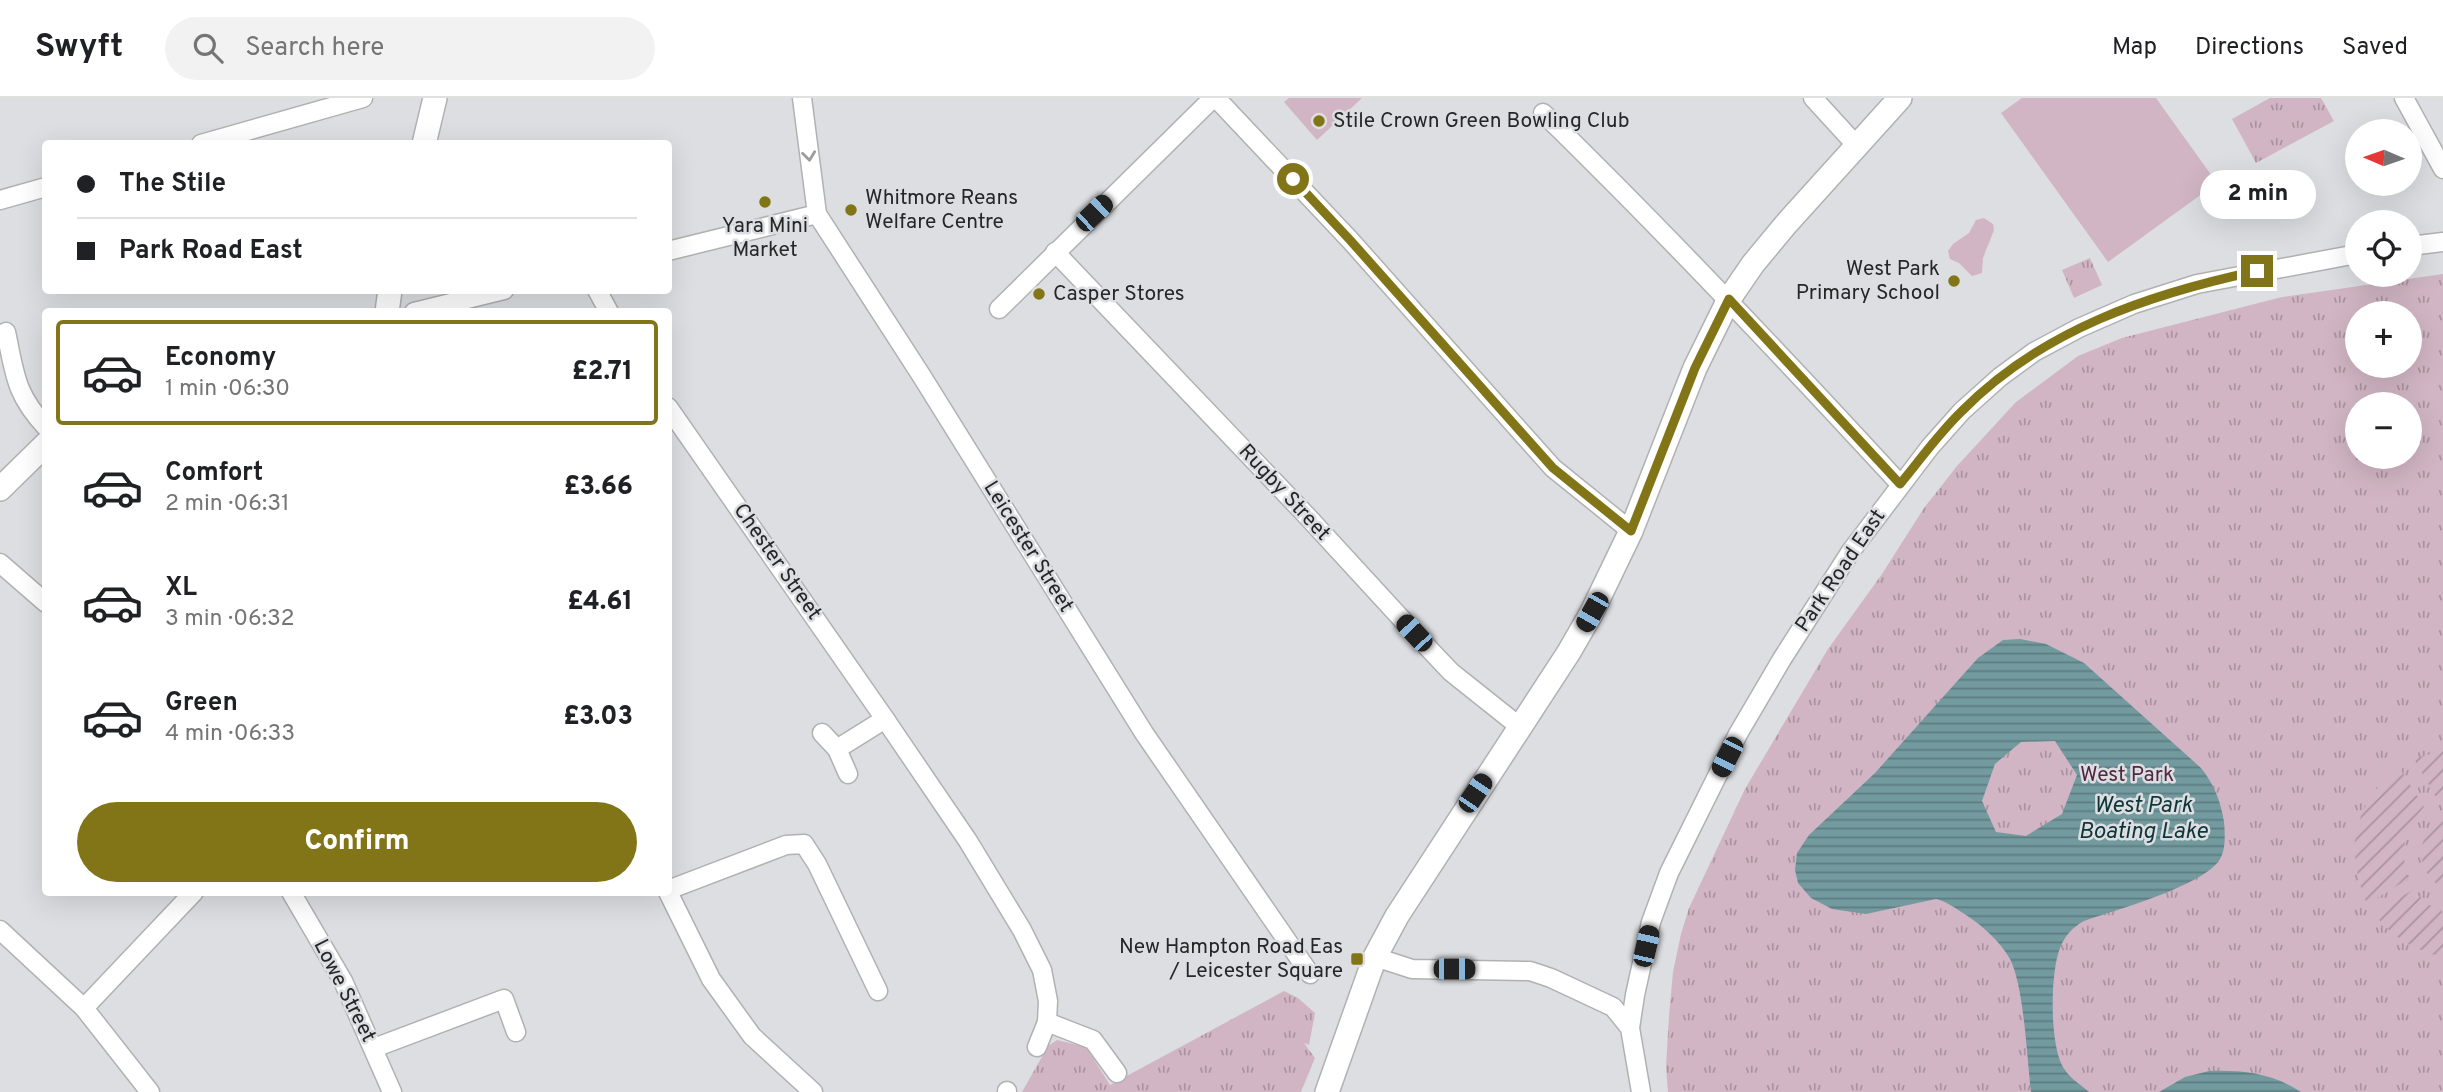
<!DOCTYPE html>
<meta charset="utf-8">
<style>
:root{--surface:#fff;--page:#f2f2f2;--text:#202124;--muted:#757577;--line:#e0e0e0;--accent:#827518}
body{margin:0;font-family:Overpass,sans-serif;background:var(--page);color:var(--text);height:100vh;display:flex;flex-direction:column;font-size:26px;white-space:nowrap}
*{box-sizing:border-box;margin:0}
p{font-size:23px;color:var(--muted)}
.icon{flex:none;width:38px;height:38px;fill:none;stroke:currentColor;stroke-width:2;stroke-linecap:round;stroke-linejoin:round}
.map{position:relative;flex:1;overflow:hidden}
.details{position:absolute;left:42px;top:210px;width:630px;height:588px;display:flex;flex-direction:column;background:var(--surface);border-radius:7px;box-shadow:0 7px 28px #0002}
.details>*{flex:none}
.top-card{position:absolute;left:42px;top:42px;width:630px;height:154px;border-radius:7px;box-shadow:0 7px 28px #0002;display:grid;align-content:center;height:154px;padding:0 35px;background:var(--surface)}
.needle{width:46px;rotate:272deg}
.controls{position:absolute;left:2345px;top:21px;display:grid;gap:14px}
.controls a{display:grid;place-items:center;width:77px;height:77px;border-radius:50%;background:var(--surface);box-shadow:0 7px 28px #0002;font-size:35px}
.end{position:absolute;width:32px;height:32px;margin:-16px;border:9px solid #827518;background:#fff;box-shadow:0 0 0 4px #fff}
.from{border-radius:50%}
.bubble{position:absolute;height:49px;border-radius:24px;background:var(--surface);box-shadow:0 7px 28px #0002;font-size:23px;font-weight:800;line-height:49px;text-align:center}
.car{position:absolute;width:21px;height:42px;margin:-21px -10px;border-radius:9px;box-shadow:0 0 5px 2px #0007;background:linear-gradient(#222 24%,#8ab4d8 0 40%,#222 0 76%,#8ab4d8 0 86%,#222 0)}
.top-card b{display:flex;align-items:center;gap:24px;height:66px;font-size:26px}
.top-card b+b{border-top:2px solid var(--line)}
.top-card i{width:18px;height:18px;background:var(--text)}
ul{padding:12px 0 0;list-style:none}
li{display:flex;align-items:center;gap:21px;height:105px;margin:0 14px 10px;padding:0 21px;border:4px solid transparent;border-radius:7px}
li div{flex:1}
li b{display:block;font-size:26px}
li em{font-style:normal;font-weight:800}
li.on{border-color:var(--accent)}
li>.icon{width:63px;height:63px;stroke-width:1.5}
.button{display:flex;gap:14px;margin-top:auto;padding:14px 35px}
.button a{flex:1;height:80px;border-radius:42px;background:var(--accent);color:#fff;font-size:28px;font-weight:800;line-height:80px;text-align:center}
header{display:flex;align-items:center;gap:42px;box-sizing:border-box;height:98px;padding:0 35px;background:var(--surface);border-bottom:2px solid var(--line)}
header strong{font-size:33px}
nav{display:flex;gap:38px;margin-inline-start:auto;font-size:24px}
.search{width:490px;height:63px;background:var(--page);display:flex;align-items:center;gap:18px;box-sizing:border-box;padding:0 24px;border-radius:38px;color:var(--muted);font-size:26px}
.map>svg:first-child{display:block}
.grass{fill:#d1b5c4}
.park{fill:url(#park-tufts);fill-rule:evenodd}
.garden{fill:url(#garden-furrows)}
.water{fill:url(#water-rules);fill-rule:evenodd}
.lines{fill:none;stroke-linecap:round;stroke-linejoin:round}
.minor-casing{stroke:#b1b1b4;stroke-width:21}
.tertiary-casing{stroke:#b1b1b4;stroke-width:26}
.minor{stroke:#fff;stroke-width:18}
.tertiary{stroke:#fff;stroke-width:23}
.oneway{stroke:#9d9d9e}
.route{stroke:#827518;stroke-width:9}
.poi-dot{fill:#827518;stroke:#dddee1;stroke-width:2.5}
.labels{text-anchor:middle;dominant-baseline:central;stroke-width:5;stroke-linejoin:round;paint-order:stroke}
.poi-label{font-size:21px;fill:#262627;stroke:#dddee1;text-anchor:start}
.street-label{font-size:21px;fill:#262627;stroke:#dddee1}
.park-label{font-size:21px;fill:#522641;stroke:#dddee1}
.water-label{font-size:23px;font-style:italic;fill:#0d363a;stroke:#dddee1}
</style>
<header>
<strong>Swyft</strong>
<div class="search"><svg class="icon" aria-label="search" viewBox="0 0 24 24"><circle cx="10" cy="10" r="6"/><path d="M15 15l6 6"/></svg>Search here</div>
<nav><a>Map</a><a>Directions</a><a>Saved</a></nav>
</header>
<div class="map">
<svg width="2443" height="994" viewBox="0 0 2443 994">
<defs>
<pattern id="park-tufts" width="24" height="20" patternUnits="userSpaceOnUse" patternTransform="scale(1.75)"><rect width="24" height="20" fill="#d1b5c4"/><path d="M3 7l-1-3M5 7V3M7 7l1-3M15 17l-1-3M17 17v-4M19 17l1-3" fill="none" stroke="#a9939f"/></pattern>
<pattern id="garden-furrows" width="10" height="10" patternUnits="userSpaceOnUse" patternTransform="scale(1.75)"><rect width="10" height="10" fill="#d1b5c4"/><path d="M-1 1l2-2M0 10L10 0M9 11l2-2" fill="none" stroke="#a9939f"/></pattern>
<pattern id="water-rules" width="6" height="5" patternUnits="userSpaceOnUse" patternTransform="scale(1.75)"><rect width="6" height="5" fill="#729a9f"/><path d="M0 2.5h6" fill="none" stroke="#5d7d82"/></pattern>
</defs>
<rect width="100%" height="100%" fill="#dddee1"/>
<g class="grass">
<polygon points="1289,0 1362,0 1317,42 1284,4"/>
<polygon points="2022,0 2156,0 2217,85 2108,164 2001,15"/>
<polygon points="1984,120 1993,126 1994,132 1983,160 1982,175 1972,178 1959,165 1950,161 1948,153 1953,146 1969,135 1976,122"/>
</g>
<g class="park">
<polygon points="2270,0 2321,0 2334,23 2256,65 2232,21"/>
<polygon points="2090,160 2102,187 2074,200 2062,172"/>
<path d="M 2443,176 L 2443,994 L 1668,994 L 1666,969 L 1669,918 L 1673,874 L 1681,836 L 1689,810 L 1745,691 L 1828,551 L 1882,476 L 1924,410 L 1957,368 L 2016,304 L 2078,258 L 2122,240 L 2282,199 ZM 2357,215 L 2410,215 L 2410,268 L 2357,268 ZM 2357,306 L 2410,306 L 2410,359 L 2357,359 Z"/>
<polygon points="1284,893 1298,900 1315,915 1309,947 1304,945 1315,960 1301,994 1022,994 1048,948 1057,942 1086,949 1110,987"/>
</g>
<g class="garden">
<polygon points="2443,652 2443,699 2437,701 2414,661"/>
<path d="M 2399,669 L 2424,709 C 2403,731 2400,753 2408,781 L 2367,806 C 2345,752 2352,706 2399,669 Z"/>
<path d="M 2443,721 L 2443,791 C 2415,772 2413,739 2443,721 Z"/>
<path d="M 2413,792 L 2426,805 L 2443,814 L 2443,859 C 2415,853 2389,837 2373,814 Z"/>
</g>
<g class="water">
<path d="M 2020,541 L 2046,546 L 2084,565 L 2201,670 C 2214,686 2221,704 2224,724 C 2225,736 2226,751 2220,761 C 2204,788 2115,812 2084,823 C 2073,829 2065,837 2060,850 C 2050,874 2049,951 2065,972 C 2070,980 2081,987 2089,994 L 2031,994 C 2027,961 2024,888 2010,861 C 2001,845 1984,829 1969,819 C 1958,812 1948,804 1936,801 L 1866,816 L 1832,811 L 1811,800 L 1798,785 L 1795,772 L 1797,755 L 1809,737 L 1875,675 L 1978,560 L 2003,542 ZM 2055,643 L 2077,677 L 2062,716 L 2026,738 L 1996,734 L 1982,703 L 1995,666 L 2021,644 Z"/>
<path d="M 2209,973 C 2243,972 2272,975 2301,994 L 2159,994 L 2185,979 Z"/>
</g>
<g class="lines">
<defs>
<g id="minor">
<polyline points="802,0 817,116 921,277 1144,635 1310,876"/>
<polyline points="1216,0 1350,142 1553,370 1631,433"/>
<polyline points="1813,0 1856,47"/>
<polyline points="2404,0 2443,71"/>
<path d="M 1543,15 C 1666,135 1784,260 1900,386"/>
<polyline points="201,46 363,0"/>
<polyline points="0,102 46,89"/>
<polyline points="2410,148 2443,144"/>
<polyline points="668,153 817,116"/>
<polyline points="1055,154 1307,418 1432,554 1451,574 1520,629"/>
<polyline points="597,192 609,214"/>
<polyline points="999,211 1213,0"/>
<polyline points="414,214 504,192"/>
<path d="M 6,234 C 15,276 15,296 46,329"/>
<polyline points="668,309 885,621 968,743 1022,832 1042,872 1048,903 1047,924 1037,949"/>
<polyline points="0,465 46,505"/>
<polyline points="822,635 837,651 848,676"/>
<polyline points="837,651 885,621"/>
<polyline points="668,792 786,747 804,746 817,766 878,893"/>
<polyline points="291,794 343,883 392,994"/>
<polyline points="668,794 711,881 752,938 813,994"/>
<polyline points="0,832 84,910 150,994"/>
<polyline points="1375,859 1412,871 1530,873 1551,880 1613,909 1630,930"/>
<polyline points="84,910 194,794"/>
<polyline points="1047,924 1093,942 1117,975"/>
<polyline points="374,950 504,901 516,934"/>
<polyline points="1007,994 1007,993"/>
<polyline points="1641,994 1630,930 1635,897 1651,824 1669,775 1738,636 1782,561 1851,453 1930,349 1962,313 2000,279 2034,254 2079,230 2134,206 2197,186 2357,156"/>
</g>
<g id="tertiary">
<polyline points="424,46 435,0"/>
<polyline points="387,214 390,192"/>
<polyline points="0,391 46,346"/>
<polyline points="1327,994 1375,859 1397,818 1569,554 1592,514 1631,433 1695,270 1729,201 1753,166 1787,125 1900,0"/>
</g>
</defs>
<use href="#minor" class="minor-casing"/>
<use href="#tertiary" class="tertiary-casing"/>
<use href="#minor" class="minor"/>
<use href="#tertiary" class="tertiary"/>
</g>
<defs><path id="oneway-chevron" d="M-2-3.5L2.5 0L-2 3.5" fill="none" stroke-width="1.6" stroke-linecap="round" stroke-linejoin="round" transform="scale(1.75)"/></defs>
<use class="oneway" href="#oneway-chevron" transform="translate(809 58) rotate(83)"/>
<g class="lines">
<path class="route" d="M 1293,81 L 1350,142 L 1553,370 L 1631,433 L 1695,270 L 1729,201 L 1900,386 C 1920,362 1939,335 1962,313 C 2042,232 2149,196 2257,173"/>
</g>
<g class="poi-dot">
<circle cx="1319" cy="23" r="7"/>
<circle cx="765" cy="104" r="7"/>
<circle cx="851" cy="112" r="7"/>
<circle cx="1954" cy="183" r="7"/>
<circle cx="1039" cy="196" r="7"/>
<rect x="1350" y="854" width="14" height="14" rx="3.5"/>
</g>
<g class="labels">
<g class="poi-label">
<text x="1333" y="23">Stile Crown Green Bowling Club</text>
<text x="865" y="100">Whitmore Reans<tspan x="865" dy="24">Welfare Centre</tspan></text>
<text x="765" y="128" text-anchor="middle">Yara Mini<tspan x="765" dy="24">Market</tspan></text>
<text x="1940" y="171" text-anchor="end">West Park<tspan x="1940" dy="24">Primary School</tspan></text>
<text x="1053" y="196">Casper Stores</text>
<text x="1343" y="849" text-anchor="end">New Hampton Road Eas<tspan x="1343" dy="24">/ Leicester Square</tspan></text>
</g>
<g class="street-label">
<text transform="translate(1284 395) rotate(47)">Rugby Street</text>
<text transform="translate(1028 449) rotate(58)">Leicester Street</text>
<text transform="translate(777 464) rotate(55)">Chester Street</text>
<text transform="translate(1841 473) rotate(-56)">Park Road East</text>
<text transform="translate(344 893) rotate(63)">Lowe Street</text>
</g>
<g class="park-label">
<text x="2127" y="677">West Park</text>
</g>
<g class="water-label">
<text x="2143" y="708">West Park<tspan x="2143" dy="26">Boating Lake</tspan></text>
</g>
</g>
</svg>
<div class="controls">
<a><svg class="needle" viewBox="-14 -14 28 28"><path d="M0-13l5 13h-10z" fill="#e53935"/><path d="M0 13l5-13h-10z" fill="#757577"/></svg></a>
<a><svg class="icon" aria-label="locate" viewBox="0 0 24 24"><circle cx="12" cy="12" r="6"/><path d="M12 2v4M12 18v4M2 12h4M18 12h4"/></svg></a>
<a>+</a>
<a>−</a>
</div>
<i class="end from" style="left:1293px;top:81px"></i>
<i class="end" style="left:2257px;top:173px"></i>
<div class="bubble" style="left:2200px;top:72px;width:116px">2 min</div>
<i class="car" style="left:1094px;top:115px;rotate:46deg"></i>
<i class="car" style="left:1592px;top:514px;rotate:210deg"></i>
<i class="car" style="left:1414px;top:535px;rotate:317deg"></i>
<i class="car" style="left:1727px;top:659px;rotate:207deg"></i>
<i class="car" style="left:1475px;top:695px;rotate:34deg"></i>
<i class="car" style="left:1646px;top:848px;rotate:13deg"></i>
<i class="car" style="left:1454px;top:871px;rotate:90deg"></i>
<div class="top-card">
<b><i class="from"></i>The Stile</b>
<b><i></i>Park Road East</b>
</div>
<section class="details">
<ul>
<li class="on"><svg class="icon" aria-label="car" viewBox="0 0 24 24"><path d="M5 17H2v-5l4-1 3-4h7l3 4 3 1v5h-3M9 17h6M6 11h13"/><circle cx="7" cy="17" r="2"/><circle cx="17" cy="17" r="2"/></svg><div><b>Economy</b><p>1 min · 06:30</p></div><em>£2.71</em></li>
<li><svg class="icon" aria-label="car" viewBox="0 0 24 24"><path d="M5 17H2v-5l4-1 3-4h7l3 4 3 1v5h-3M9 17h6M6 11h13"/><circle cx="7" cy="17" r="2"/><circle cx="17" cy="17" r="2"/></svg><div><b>Comfort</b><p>2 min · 06:31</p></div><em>£3.66</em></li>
<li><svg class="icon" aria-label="car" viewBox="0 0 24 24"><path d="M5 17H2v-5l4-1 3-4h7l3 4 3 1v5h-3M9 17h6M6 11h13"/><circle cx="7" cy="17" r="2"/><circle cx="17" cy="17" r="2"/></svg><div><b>XL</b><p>3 min · 06:32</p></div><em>£4.61</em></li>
<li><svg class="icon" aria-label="car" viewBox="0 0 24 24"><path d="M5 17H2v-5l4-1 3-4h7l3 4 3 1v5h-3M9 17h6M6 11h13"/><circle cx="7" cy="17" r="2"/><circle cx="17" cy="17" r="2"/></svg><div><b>Green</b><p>4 min · 06:33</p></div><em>£3.03</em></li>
</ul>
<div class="button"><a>Confirm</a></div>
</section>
</div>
